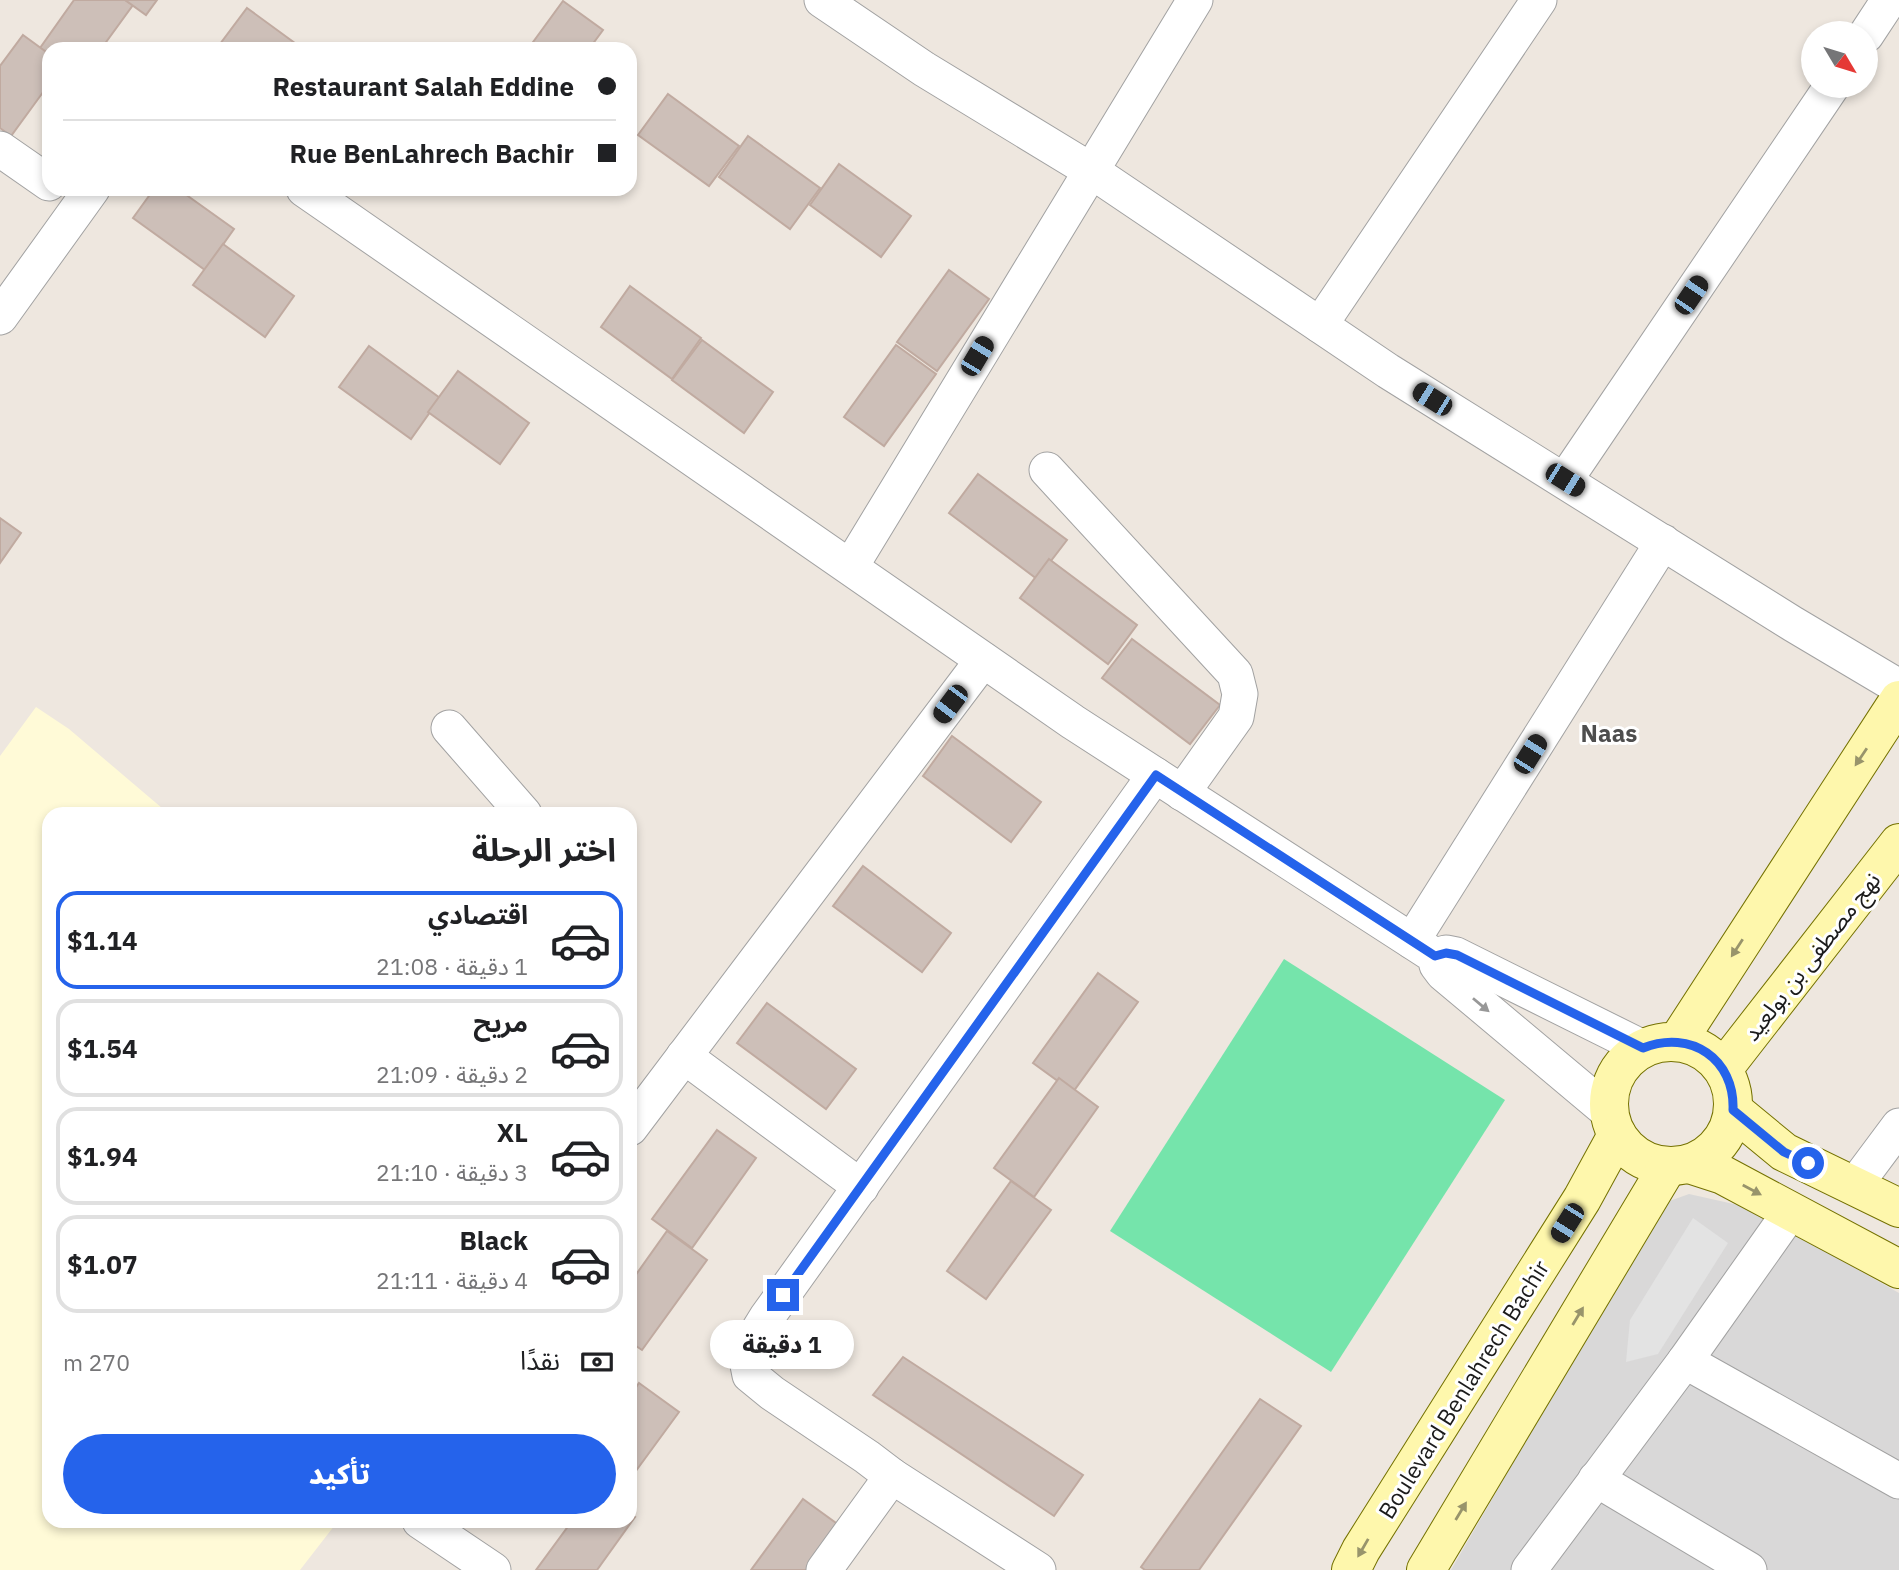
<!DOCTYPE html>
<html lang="ar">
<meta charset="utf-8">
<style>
:root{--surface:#fff;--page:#f6f6f6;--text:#202124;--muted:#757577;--line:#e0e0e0;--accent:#2563eb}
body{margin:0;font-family:"IBM Plex Sans","Noto Sans Arabic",sans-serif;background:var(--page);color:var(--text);direction:rtl;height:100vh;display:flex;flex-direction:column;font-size:26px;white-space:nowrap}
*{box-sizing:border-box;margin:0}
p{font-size:23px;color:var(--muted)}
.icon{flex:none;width:38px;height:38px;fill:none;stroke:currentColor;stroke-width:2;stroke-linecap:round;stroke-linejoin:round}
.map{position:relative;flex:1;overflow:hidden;direction:ltr}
.details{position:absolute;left:42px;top:807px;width:595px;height:721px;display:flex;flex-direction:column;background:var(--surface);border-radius:21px;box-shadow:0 4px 10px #0003;direction:rtl}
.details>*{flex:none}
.hud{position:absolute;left:42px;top:42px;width:595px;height:154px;border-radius:21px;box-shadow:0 4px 10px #0003;direction:rtl;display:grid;align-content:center;height:154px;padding:0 21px;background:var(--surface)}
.needle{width:46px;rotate:128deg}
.tools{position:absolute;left:1801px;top:21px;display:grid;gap:14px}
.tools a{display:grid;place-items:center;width:77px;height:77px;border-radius:50%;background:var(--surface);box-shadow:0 4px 10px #0003;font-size:35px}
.end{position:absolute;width:32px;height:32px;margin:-16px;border:9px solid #2563eb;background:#fff;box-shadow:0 0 0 4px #fff}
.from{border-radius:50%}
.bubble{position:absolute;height:49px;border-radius:24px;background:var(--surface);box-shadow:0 4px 10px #0003;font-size:23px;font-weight:800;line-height:49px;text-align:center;direction:rtl}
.car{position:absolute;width:21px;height:42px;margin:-21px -10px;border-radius:9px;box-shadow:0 0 5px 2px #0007;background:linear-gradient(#222 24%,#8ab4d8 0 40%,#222 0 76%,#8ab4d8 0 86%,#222 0)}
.hud b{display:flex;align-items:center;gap:24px;height:66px;font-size:26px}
.hud b+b{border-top:2px solid var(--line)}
.hud i{width:18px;height:18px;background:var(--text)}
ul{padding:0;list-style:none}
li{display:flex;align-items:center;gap:21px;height:98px;margin:0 14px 10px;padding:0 7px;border:4px solid var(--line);border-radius:21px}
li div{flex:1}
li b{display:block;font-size:26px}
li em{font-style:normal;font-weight:800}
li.active{border-color:var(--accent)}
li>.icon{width:63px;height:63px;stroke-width:1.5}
h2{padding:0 21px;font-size:32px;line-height:84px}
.pay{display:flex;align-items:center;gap:18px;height:77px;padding:0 21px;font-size:26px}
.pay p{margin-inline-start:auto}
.primary-button{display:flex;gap:14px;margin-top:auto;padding:14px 21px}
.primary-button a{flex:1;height:80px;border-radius:42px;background:var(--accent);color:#fff;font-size:28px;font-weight:800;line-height:80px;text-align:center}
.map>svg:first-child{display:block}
.residential{fill:#d9d8d8}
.education{fill:#fffad7}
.pitch{fill:#75e4ab}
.parking{fill:#e3e3e3}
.building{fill:#cdbfb8;stroke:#c0aaa0;stroke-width:2}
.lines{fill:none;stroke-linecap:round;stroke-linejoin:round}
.minor-casing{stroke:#a2a2a2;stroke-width:37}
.secondary-casing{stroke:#747100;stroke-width:40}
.minor{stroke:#fff;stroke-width:35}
.secondary{stroke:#fef7ac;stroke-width:38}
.oneway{fill:#98946b}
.oneway2{fill:#989898}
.route{stroke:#2563eb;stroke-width:9}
.labels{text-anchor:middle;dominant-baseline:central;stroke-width:6;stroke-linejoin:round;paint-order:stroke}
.street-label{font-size:23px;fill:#1b1b1b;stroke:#fff}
.neighbourhood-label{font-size:24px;font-weight:bold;fill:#4e4e4e;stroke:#fff}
</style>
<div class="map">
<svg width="1899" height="1570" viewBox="0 0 1899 1570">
<rect width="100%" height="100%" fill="#eee7df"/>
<polygon class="residential" points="1689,1194 1747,1207 1899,1293 1899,1570 1451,1570 1664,1203"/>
<polygon class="education" points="36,707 69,729 169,814 49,814 49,1521 338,1521 300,1570 0,1570 0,756"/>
<polygon class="pitch" points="1284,959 1505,1100 1331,1372 1110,1231"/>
<polygon class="parking" points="1693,1218 1728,1243 1658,1354 1626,1362 1630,1320"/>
<g class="building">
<polygon points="74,0 125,0 133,5 101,49 49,49 49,54 40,48"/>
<polygon points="125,0 157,0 146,15"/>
<polygon points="563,1 603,30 589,49 528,49"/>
<polygon points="247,8 303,49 217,48"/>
<polygon points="23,35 49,54 49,84 11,136 0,128 0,66"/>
<polygon points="668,94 739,146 709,186 638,135"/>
<polygon points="748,136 820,188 790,229 719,177"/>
<polygon points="839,164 911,216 881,257 810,205"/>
<polygon points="154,189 178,189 234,229 205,270 133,218"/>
<polygon points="223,244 294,296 265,337 193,285"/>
<polygon points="949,270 989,299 937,371 897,342"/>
<polygon points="630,286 701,338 672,379 601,327"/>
<polygon points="702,340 773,392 744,433 672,380"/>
<polygon points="896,345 936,374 884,446 844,417"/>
<polygon points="369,346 440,398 411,439 339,387"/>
<polygon points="458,371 529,423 500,464 428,412"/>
<polygon points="978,474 1067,540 1037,579 949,513"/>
<polygon points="0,518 21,533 0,563"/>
<polygon points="1049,559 1137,625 1108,664 1020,598"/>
<polygon points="1132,639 1220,705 1190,744 1102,678"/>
<polygon points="952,736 1041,802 1011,842 923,776"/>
<polygon points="863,866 951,933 922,972 833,906"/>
<polygon points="1098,973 1138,1002 1073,1092 1033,1063"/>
<polygon points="767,1003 856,1069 826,1109 737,1043"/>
<polygon points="1059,1078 1098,1107 1034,1197 994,1168"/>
<polygon points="717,1130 756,1158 692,1248 652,1219"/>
<polygon points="1011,1181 1051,1210 986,1299 947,1271"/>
<polygon points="667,1231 707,1260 642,1350 630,1342 630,1283"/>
<polygon points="903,1357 1083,1475 1054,1516 873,1395"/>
<polygon points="639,1383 679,1412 630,1479 630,1396"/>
<polygon points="1260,1399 1301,1426 1199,1570 1145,1570 1141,1567"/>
<polygon points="803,1499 843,1528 812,1570 751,1570"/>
<polygon points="630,1514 635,1517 597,1570 536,1570 572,1521 630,1521"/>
</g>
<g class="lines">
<defs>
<g id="minor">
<polyline points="822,0 924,69 1090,170 1388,371 1793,624 1899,687"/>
<polyline points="1866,35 1889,0"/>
<polyline points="0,149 49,183"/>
<polyline points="304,189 1073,722 1435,956 1437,965 1443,973 1610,1113"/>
<polyline points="0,317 92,189"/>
<polyline points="1320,325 1539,0"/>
<polyline points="1047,470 1235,674 1240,694 1236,717 1182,793"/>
<polyline points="1565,480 1832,86"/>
<polyline points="851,566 1195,0"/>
<polyline points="449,728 524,814"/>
<polyline points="1412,941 1663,542"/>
<polyline points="1435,956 1446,953 1456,955 1643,1048"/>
<polyline points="684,1056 861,1187"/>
<polyline points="630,1128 983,660"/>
<polyline points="1855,1185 1899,1126"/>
<polyline points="1685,1361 1899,1481"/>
<polyline points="1596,1479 1749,1570"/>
<polyline points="420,1521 493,1570"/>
<polyline points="824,1570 892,1476"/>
<polyline points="1038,1570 892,1476 867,1457 772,1393 750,1375 747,1360 751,1343 767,1317 1155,775"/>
<polyline points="1529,1570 1685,1361 1791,1211"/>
</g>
<g id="secondary">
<polyline points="1677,1042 1899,700"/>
<circle cx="1671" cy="1104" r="62"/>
<polyline points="1723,1069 1899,843"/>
<polyline points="1733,1110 1784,1152 1899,1208"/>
<polyline points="1689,1164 1723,1175 1899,1269"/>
<polyline points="1351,1570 1361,1550 1582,1199 1617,1135"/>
<polyline points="1426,1570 1668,1166"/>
</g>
</defs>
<use href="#minor" class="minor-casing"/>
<use href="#secondary" class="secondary-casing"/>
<use href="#minor" class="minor"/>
<use href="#secondary" class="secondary"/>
</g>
<defs><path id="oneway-solid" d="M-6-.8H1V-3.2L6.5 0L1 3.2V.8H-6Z" transform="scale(1.75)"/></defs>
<g class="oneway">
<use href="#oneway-solid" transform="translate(1861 757) rotate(124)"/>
<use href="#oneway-solid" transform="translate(1737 948) rotate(123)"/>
<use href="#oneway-solid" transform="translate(1752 1190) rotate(28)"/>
<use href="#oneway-solid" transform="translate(1578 1316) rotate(-59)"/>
<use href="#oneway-solid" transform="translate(1461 1511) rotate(-59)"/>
<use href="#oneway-solid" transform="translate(1363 1548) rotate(120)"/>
</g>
<use class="oneway2" href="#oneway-solid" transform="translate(1481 1005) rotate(40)"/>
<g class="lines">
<path class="route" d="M 783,1295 L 1156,775 L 1435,956 L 1446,953 L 1457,955 L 1643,1048 C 1691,1029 1735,1059 1733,1110 L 1784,1152 L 1808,1163"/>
</g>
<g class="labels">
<g class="street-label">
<text transform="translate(1811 956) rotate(-52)">نهج مصطفى بن بولعيد</text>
<text transform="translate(1463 1389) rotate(-58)">Boulevard Benlahrech Bachir</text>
</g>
<g class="neighbourhood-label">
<text x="1609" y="733">Naas</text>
</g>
</g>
</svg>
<div class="tools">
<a><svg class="needle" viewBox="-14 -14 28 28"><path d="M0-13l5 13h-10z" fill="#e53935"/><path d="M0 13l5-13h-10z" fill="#757577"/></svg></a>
</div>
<i class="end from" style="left:1808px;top:1163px"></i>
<i class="end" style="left:783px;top:1295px"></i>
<div class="bubble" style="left:710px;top:1320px;width:144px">1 دقيقة</div>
<i class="car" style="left:1691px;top:295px;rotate:34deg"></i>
<i class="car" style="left:977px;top:356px;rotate:31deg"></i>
<i class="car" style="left:1432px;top:399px;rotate:302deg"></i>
<i class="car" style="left:1565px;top:480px;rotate:122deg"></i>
<i class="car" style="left:950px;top:704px;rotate:217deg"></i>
<i class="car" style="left:1530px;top:754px;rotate:32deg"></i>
<i class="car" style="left:1567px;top:1223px;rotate:212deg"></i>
<div class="hud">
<b><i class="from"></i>Restaurant Salah Eddine</b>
<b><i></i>Rue BenLahrech Bachir</b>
</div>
<section class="details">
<h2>اختر الرحلة</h2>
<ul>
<li class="active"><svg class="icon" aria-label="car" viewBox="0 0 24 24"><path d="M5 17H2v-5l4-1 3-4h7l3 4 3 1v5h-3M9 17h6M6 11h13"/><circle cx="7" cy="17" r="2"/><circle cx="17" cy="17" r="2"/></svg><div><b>اقتصادي</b><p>1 دقيقة · 21:08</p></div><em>$1.14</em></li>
<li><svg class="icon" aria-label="car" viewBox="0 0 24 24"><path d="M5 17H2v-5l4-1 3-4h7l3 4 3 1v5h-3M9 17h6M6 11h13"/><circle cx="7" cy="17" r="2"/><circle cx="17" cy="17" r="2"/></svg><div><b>مريح</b><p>2 دقيقة · 21:09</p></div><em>$1.54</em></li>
<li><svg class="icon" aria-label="car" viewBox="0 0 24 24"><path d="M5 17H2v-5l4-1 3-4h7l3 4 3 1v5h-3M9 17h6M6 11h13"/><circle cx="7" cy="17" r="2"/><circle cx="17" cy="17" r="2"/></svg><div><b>XL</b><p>3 دقيقة · 21:10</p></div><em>$1.94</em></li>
<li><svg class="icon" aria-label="car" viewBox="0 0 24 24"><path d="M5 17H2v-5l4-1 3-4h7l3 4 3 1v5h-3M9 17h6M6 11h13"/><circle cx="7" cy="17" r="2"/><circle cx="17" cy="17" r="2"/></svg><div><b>Black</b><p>4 دقيقة · 21:11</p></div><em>$1.07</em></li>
</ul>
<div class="pay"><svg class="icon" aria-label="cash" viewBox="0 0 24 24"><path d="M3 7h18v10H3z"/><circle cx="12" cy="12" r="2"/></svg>نقدًا<p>270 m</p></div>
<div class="primary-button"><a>تأكيد</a></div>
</section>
</div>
